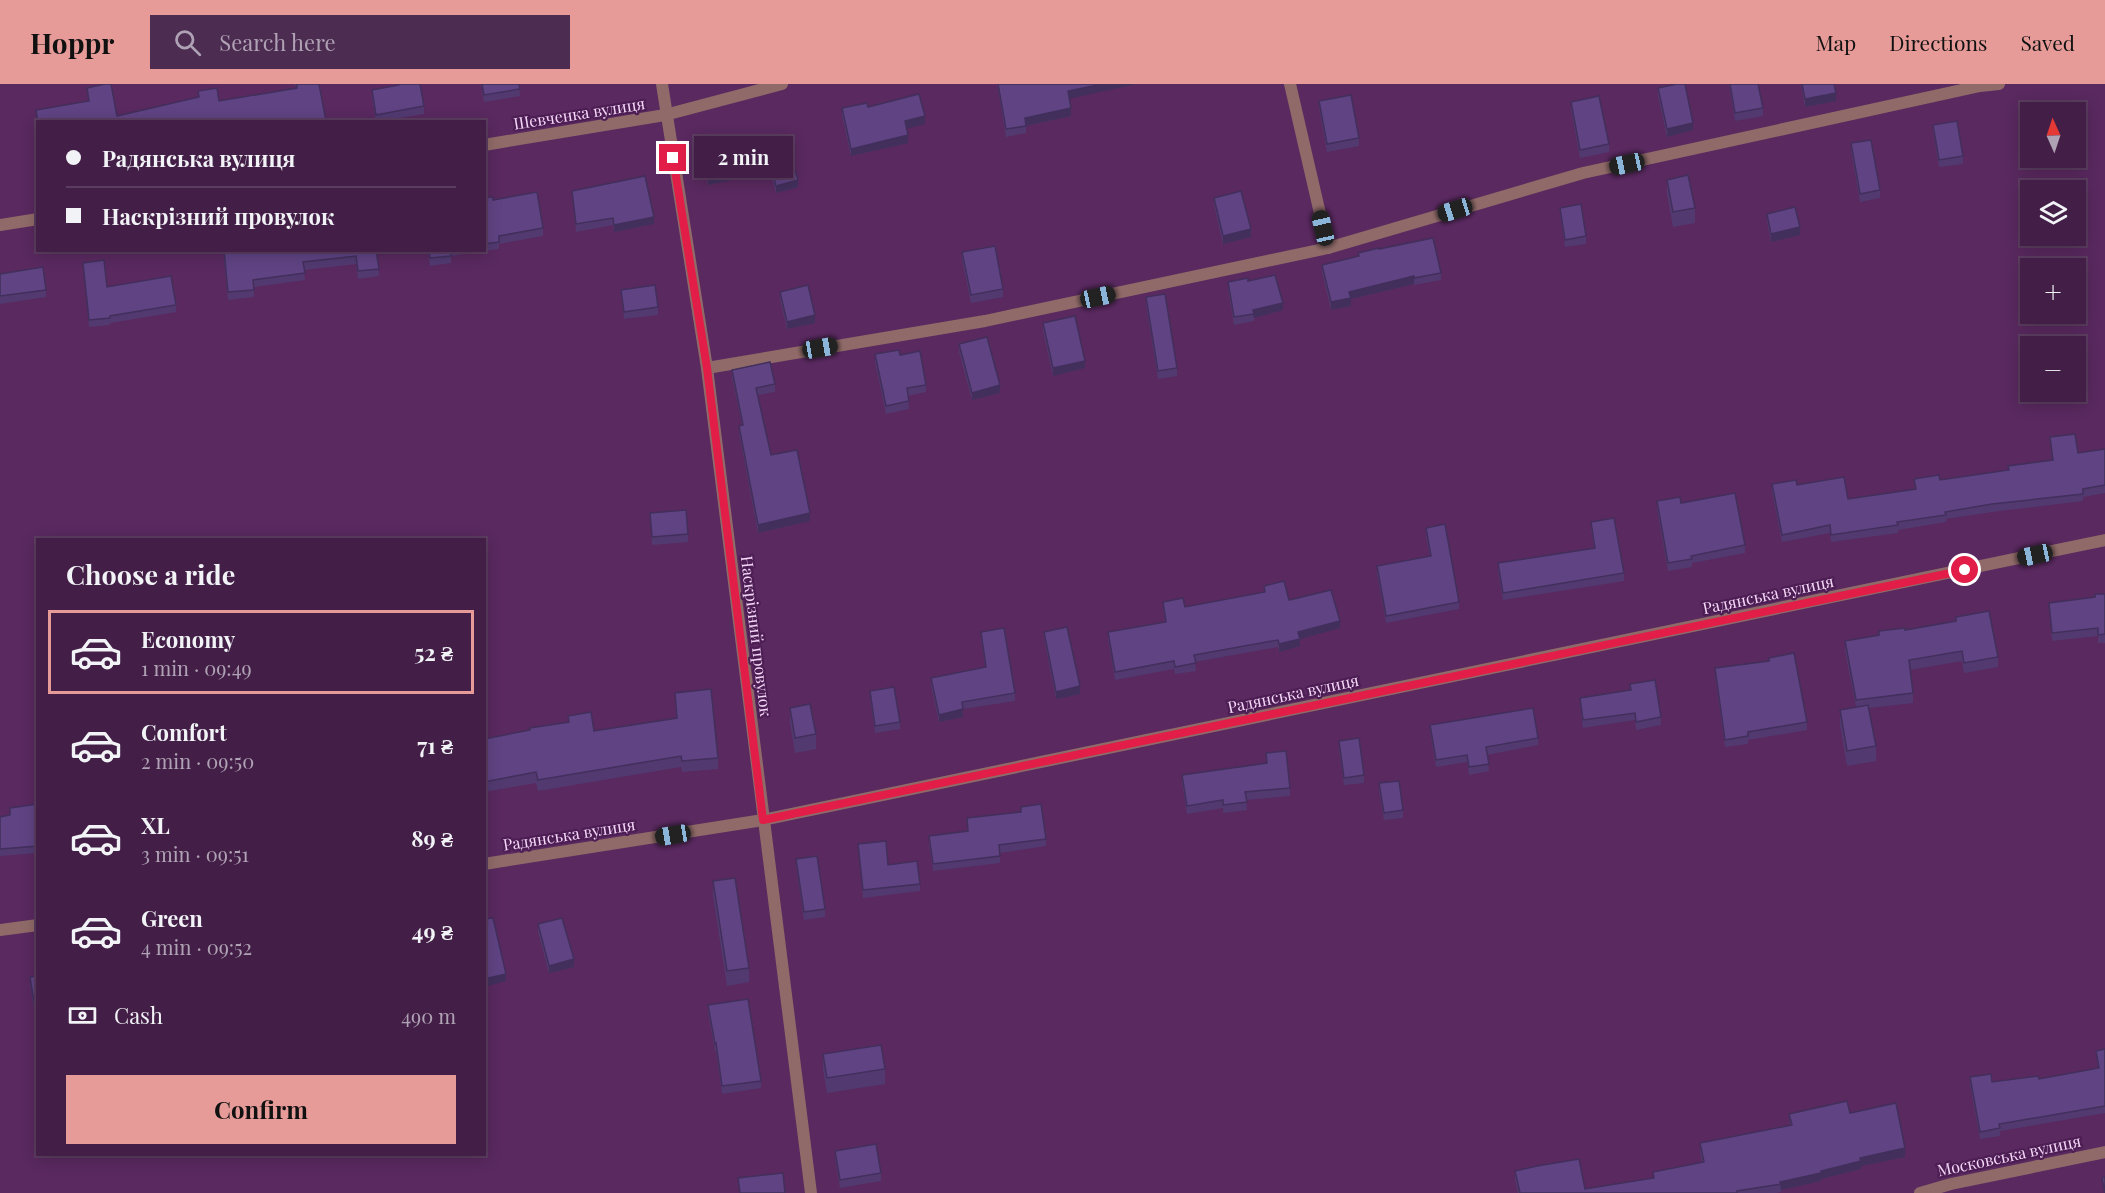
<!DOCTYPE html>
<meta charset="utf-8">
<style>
:root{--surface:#431f47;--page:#4d2c52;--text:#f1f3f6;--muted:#afa2b4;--line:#5b3d60;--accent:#e69b98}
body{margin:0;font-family:"Playfair Display",serif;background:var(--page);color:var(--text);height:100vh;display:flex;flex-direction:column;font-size:22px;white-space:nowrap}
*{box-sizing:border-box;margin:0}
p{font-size:20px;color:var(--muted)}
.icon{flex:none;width:33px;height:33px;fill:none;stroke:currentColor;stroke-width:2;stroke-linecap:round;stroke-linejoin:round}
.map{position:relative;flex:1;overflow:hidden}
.sheet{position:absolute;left:36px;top:454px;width:450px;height:618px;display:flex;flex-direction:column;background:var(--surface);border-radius:0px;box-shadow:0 3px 15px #0003,0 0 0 2px var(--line)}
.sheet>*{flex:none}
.hud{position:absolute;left:36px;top:36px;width:450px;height:132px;border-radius:0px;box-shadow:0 3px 15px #0003,0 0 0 2px var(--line);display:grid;align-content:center;height:132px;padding:0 30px;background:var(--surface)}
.needle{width:39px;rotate:357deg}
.tools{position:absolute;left:2020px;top:18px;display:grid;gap:12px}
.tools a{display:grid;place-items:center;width:66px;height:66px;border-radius:0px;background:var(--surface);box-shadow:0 3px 15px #0003,0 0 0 2px var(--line);font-size:30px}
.end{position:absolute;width:27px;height:27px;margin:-14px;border:8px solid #e11d48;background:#fff;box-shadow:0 0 0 3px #fff}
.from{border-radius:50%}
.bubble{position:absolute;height:42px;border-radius:0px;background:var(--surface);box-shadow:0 3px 15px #0003,0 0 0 2px var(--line);font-size:20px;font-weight:700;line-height:42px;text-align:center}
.car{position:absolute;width:18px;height:36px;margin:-18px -9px;border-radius:8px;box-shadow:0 0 4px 2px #0007;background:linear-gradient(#222 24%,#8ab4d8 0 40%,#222 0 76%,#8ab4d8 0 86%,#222 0)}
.hud b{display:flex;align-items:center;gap:21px;height:57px;font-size:22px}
.hud b+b{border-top:2px solid var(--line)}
.hud i{width:15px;height:15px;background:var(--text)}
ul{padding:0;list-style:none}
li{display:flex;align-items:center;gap:18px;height:84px;margin:0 12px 9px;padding:0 18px;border:3px solid transparent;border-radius:0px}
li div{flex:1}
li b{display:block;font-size:22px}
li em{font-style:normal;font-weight:700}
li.active{border-color:var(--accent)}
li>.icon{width:54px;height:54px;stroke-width:1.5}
h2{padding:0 30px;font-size:27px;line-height:72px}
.pay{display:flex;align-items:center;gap:15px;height:66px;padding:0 30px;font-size:22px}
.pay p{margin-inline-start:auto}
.button{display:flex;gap:12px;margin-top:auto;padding:12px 30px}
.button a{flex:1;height:69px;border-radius:0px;background:var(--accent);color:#111;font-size:24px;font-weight:700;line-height:69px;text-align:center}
header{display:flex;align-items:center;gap:36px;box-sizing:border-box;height:84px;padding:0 30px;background:var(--accent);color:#111}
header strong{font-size:28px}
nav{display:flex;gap:33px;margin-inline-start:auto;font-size:21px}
.search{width:420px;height:54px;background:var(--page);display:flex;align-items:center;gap:15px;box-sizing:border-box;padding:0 21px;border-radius:0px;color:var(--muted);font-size:22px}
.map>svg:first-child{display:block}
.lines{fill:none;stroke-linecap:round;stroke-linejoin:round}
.minor{stroke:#8f6a68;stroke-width:12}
.wall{fill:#523a71}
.shaded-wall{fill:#422f5c}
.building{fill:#5f4383;stroke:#422f5c;stroke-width:1.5}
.route{stroke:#e11d48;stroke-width:8}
.labels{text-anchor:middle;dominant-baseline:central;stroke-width:4.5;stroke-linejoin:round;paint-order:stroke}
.street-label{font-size:16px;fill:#f5d8f8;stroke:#4d1e54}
</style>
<header>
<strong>Hoppr</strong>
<div class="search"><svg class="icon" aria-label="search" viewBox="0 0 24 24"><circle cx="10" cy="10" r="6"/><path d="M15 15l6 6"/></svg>Search here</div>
<nav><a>Map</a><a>Directions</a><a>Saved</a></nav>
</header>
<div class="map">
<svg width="2105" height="1109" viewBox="0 0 2105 1109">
<rect width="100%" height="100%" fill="#59295f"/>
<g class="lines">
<g class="minor">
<polyline points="662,0 707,284 811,1109"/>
<polyline points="1290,0 1328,164"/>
<polyline points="484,61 665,31 782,0"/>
<polyline points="0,141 38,135"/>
<polyline points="707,284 985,237 1328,164 1583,89 1980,2 1999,0"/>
<polyline points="484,780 763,736 2105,456"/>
<polyline points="0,846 38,841"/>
<polyline points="1920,1109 1951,1100 2105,1068"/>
</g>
</g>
<g class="wall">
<polygon points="295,0 319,0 326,38 38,38 38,43 36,34 36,26 88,17 87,4 117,32 198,13 198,7 219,17 296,4"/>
<polygon points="398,0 420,0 424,22 424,30 376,38 372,14 372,6 398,2"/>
<polygon points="481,0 519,0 520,12 484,18"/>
<polygon points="997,0 1137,0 1069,14 1071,32 1026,42 1026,49 1006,53"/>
<polygon points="1729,0 1758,0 1763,24 1763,32 1735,37"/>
<polygon points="1801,0 1834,0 1836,17 1805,23"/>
<polygon points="1658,4 1693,46 1667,53 1658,12"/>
<polygon points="1319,17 1359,54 1359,62 1327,68 1319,24"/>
<polygon points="1571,18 1609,60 1609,68 1580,74 1571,26"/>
<polygon points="868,23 925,40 907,44 908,59 851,72 842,32 842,24"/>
<polygon points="2023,27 2031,28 2031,67 2027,67"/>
<polygon points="1933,41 1963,72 1963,80 1939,83 1933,48"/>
<polygon points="1851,59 1880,106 1880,114 1860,118 1851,67"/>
<polygon points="702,62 742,94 708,101 702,69"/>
<polygon points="767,69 798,103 776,109 767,76"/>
<polygon points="1667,96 1695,124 1695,139 1673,143 1667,110"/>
<polygon points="572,107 654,140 614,148 613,141 576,148"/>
<polygon points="484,114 493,116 543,144 543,152 499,160 499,165 451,172 451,179 430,182 428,166 484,166"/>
<polygon points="1214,114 1251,153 1223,160 1214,121"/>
<polygon points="1560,124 1586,152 1586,160 1565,163 1560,131"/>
<polygon points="1767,130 1800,151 1771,158 1767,138"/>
<polygon points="1379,165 1441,189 1441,196 1414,201 1414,200 1351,215 1351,222 1331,226 1322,188 1322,181 1358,172 1358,169"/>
<polygon points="223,166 376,166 379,192 358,195 356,180 304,186 305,196 254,203 254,213 228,216"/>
<polygon points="962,168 1003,205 1003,213 971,219 962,176"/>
<polygon points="83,179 107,203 176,221 176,228 110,239 110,241 89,243"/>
<polygon points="0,190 46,206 46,213 0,220"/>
<polygon points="1248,197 1283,226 1254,234 1254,237 1234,241 1228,205 1228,198"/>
<polygon points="621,206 658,223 658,231 624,235"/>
<polygon points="780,208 815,239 787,245 780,216"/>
<polygon points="1146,213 1177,284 1177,292 1158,295 1146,221"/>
<polygon points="1043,239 1085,284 1053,292 1043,247"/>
<polygon points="959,260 1000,309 972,316 959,268"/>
<polygon points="875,270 900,271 926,301 926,308 908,312 909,325 886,330 875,278"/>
<polygon points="732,286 775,300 775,308 758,311 771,371 810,437 758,449 739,349 739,342 742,341 732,294"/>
<polygon points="2050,353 2078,369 2105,365 2105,409 2083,413 2083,417 1992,428 1946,435 1946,438 1898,446 1898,449 1831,458 1830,449 1782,458 1772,408 1772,400 1797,401 1848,415 1915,405 1914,395 1940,396 2008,386 2008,382 2052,376"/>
<polygon points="1657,417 1681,419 1745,461 1745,469 1692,479 1692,483 1668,487 1657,425"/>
<polygon points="650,429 688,450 688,458 652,461"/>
<polygon points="1591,438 1624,489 1624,497 1503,516 1498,487 1498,479 1594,464 1591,446"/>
<polygon points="1426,444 1459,518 1459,525 1386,539 1377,490 1377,482 1430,473 1426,452"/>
<polygon points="1264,502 1340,544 1300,555 1300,562 1279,568 1278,563 1195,578 1196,587 1175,590 1174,585 1115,596 1108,555 1108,548 1165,538 1163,525 1163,518 1185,523 1264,508"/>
<polygon points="2105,510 2105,559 2098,559 2098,552 2052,557 2049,519 2095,513"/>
<polygon points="1956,533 1998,573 1998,583 1964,589 1962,577 1910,586 1913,609 1913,619 1869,624 1876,662 1876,677 1847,682 1840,641 1840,626 1856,623 1845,567 1845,557 1956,538"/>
<polygon points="981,548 1015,609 1015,617 963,625 963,633 939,638 931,602 931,594 985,583 981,556"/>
<polygon points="1044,548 1080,610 1056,615 1044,555"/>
<polygon points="1769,574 1807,638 1807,646 1748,656 1748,660 1725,663 1715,591 1715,584 1769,577"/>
<polygon points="1630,600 1661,633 1661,641 1636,646 1635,636 1583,644 1580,621 1580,614 1630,606"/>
<polygon points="870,607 900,638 900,645 875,649 870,615"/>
<polygon points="675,609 718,674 718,685 682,688 681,683 538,707 536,699 484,708 484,655 568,638 568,632 594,647 676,634"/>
<polygon points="790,624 816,650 816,665 795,669 790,639"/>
<polygon points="1430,641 1538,654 1538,661 1487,671 1489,687 1469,691 1467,678 1436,683 1430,648"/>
<polygon points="1339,657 1364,691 1364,699 1344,701 1339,665"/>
<polygon points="1266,669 1290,704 1290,712 1246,716 1247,726 1223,729 1223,724 1187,730 1182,699 1182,691 1266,679"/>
<polygon points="1379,699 1403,726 1403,734 1384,736 1379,707"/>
<polygon points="38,720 38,769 0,772 0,733 10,731 10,724"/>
<polygon points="1021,723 1046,755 1046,762 1000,769 1000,779 933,787 929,759 929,752 967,747 967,734 1021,728"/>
<polygon points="858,760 888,781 920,800 920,807 863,814"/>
<polygon points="796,775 825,825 825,833 804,836 796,782"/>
<polygon points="713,797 749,884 749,898 727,902 713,812"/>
<polygon points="538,840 574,883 549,889 538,848"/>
<polygon points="38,892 38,950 30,900 30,893"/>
<polygon points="708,921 761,997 761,1004 722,1010 716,967 715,967 708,929"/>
<polygon points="2105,965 2105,1029 2000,1047 2000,1052 1980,1055 1970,1001 1970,993 1992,998 2039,995 2098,984 2096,967"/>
<polygon points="823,970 885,985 885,1000 827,1009 823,985"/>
<polygon points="1850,1029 1905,1073 1861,1082 1861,1085 1821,1095 1821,1097 1781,1106 1781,1108 1775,1109 1518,1109 1515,1096 1515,1087 1585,1105 1653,1094 1653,1088 1702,1079 1700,1067 1700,1059 1790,1042 1789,1030"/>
<polygon points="835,1067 881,1089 881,1097 840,1104 835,1074"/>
</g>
<g class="shaded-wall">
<polygon points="1102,0 1137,0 1068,15 1068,7"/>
<polygon points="1836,9 1836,17 1805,23 1805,15"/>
<polygon points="1071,24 1071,32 1025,42 1025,34"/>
<polygon points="925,32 925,40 905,45 905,37"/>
<polygon points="1693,39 1693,46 1667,53 1667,45"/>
<polygon points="908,51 908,59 851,72 851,65"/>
<polygon points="742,86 742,94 708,101 708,93"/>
<polygon points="798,96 798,103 776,109 776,102"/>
<polygon points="654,133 654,140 614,148 614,141"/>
<polygon points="1800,143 1800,151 1771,158 1771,150"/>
<polygon points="1251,145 1251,153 1223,160 1223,152"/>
<polygon points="1414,192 1414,200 1351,215 1351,222 1331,226 1331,218 1349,208"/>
<polygon points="1283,219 1283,226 1254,234 1253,226"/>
<polygon points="815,231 815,239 787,245 787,238"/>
<polygon points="1085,277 1085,284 1053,292 1053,284"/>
<polygon points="1000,301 1000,309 972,316 972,309"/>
<polygon points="810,429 810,437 758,449 758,441"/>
<polygon points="1340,537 1340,544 1300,555 1300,562 1279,568 1279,560 1298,548"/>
<polygon points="1080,602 1080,610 1056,615 1056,608"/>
<polygon points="963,625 963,633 939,638 939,631"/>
<polygon points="574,875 574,883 549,889 549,882"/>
<polygon points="506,890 506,897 484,903 484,895"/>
<polygon points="1905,1064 1905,1073 1861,1082 1861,1085 1821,1095 1821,1097 1781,1106 1780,1098 1821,1087 1860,1074"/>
</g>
<g class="building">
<polygon points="105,0 111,0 117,32 199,13 198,7 217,4 219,17 297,4 297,0 319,0 326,37 38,38 36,26 89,17 87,4"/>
<polygon points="399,0 420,0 424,22 376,31 372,6 399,1"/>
<polygon points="482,0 519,0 520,5 484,11"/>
<polygon points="998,0 1102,0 1068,7 1071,24 1025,34 1026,42 1006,45"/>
<polygon points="1677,0 1685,0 1693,39 1667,45 1658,4"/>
<polygon points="1730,0 1758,0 1763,24 1735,29"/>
<polygon points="1802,0 1834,0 1836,9 1805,15"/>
<polygon points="919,10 925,32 905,37 908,51 851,65 842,24 867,19 868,23"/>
<polygon points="1351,11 1359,54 1327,60 1319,17"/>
<polygon points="1599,12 1609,60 1580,66 1571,18"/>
<polygon points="2045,24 2046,28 2031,28 2031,59 2027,60 2023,27"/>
<polygon points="1957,37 1963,72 1939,76 1933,41"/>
<polygon points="735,55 742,86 708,93 702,62"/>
<polygon points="1871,56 1880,106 1860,110 1851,59"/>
<polygon points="788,63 798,96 776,102 767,69"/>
<polygon points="1688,91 1695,124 1673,128 1667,96"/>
<polygon points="645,92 654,133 614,141 613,134 576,140 572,107"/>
<polygon points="1241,107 1251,145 1223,152 1214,114"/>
<polygon points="537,108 543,144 499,152 499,158 484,160 484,114 493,113 493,116"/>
<polygon points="1581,120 1586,152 1565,156 1560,124"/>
<polygon points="1795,123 1800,143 1771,150 1767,130"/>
<polygon points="1433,154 1441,189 1414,194 1414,192 1349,208 1351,214 1331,218 1322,181 1359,172 1358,169 1379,164 1379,165"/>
<polygon points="995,162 1003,205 971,211 962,168"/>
<polygon points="224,166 376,166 379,185 358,187 356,172 303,178 305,189 253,196 254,206 228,208"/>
<polygon points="429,166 450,166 451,172 430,174"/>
<polygon points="104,176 107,203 171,192 176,221 110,232 110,234 89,236 83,179"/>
<polygon points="43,183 46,206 0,212 0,190"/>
<polygon points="1275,191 1283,219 1253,226 1254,230 1234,233 1228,198 1248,194 1248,197"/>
<polygon points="655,201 658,223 624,228 621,206"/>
<polygon points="808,201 815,231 787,238 780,208"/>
<polygon points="1165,210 1177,284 1158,287 1146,213"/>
<polygon points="1075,232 1085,277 1053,284 1043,239"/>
<polygon points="987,253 1000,301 972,309 959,260"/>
<polygon points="899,266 900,271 920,267 926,301 907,304 909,317 886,322 875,270"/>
<polygon points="770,278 775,300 756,304 771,371 797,366 810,429 758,441 739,342 743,341 732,286"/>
<polygon points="2075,350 2078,369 2105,365 2105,401 2083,405 2083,410 1992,420 1945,428 1946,431 1897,438 1898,441 1831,451 1830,441 1782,451 1772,400 1796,396 1797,401 1844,393 1848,415 1916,405 1914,395 1939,391 1940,396 2009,386 2008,382 2053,376 2050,353"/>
<polygon points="1735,409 1745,461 1691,472 1692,475 1668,479 1657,417 1680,413 1681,419"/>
<polygon points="686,426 688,450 652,453 650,429"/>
<polygon points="1614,434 1624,489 1503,509 1498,479 1595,464 1591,438"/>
<polygon points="1445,440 1459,518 1386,532 1377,482 1431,472 1426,444"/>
<polygon points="1284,497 1289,516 1331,506 1340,537 1298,548 1300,555 1279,560 1278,556 1194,571 1196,579 1175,583 1174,577 1115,588 1108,548 1166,538 1163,518 1183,514 1185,523 1265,508 1264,502"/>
<polygon points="2095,510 2105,510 2105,550 2098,551 2098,544 2052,549 2049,519 2095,513"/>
<polygon points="1989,527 1998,573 1964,579 1962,567 1909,576 1913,609 1856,616 1845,557 1879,551 1879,547 1905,544 1905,546 1956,537 1956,533"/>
<polygon points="1067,543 1080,602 1056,608 1044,548"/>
<polygon points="1004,544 1015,609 962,618 963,625 939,631 931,594 986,583 981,548"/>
<polygon points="1794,569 1807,638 1748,648 1748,652 1725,656 1715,584 1769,577 1769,574"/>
<polygon points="1655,596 1661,633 1636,638 1635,629 1583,636 1580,614 1631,606 1630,600"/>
<polygon points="894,603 900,638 875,642 870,607"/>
<polygon points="711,605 718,674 682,677 681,672 538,696 536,688 484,698 484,655 530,646 530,644 569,638 568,632 591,628 594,647 677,634 675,609"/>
<polygon points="810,620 816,650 795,654 790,624"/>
<polygon points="1868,621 1876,662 1847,667 1840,626"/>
<polygon points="1533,624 1538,654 1486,663 1489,680 1469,683 1467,671 1436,676 1430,641"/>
<polygon points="1359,654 1364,691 1344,694 1339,657"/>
<polygon points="1286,667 1290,704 1245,708 1247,718 1223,721 1223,716 1187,722 1182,691 1267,679 1266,669"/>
<polygon points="1399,697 1403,726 1384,729 1379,699"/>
<polygon points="38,720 38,762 0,765 0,733 10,731 10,724"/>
<polygon points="1041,720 1046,755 999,761 1000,772 933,780 929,752 968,747 967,734 1021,728 1021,723"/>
<polygon points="886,757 888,781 917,777 920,800 863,806 858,760"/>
<polygon points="817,772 825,825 804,828 796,775"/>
<polygon points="735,794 749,884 727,887 713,797"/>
<polygon points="493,834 506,890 484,895 484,835"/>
<polygon points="562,834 574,875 549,882 538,840"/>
<polygon points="38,892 38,943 30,893"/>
<polygon points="748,915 761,997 722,1002 716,959 715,960 708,921"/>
<polygon points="881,961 885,985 827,994 823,970"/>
<polygon points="2105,965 2105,1022 1999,1040 2000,1044 1980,1048 1970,993 1991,990 1992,998 2038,992 2039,995 2099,984 2096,967"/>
<polygon points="1847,1017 1850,1029 1896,1019 1905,1064 1860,1074 1861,1077 1821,1087 1821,1089 1780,1098 1781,1100 1737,1107 1737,1109 1520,1109 1515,1087 1537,1082 1579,1075 1585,1105 1654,1094 1653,1088 1704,1078 1700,1059 1792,1041 1789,1030"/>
<polygon points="876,1060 881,1089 840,1096 835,1067"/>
<polygon points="783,1089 785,1109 740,1109 738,1094"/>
<polygon points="2105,1093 2105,1109 2102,1094"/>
</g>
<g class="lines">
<polyline class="route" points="673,74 707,284 763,736 1965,486"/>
</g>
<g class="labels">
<g class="street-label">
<text transform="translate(579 29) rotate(-9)">Шевченка вулиця</text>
<text transform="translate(1768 510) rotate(-12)">Радянська вулиця</text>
<text transform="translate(757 552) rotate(83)">Наскрізний провулок</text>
<text transform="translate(1293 609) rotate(-12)">Радянська вулиця</text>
<text transform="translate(569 750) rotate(-9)">Радянська вулиця</text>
<text transform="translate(2009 1071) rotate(-12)">Московська вулиця</text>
</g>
</g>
</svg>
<div class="tools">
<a><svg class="needle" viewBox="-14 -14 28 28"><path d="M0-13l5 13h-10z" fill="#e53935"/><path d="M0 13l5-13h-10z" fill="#afa2b4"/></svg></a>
<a><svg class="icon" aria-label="layers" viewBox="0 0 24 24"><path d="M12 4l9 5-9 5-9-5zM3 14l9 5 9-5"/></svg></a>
<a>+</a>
<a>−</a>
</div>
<i class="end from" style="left:1965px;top:486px"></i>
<i class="end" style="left:673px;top:74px"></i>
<div class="bubble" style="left:694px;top:52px;width:99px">2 min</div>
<i class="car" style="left:1627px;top:80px;rotate:258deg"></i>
<i class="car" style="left:1455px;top:126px;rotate:253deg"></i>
<i class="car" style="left:1323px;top:144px;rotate:347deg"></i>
<i class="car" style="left:1098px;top:213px;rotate:78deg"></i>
<i class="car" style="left:820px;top:264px;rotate:80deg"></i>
<i class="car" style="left:2035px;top:471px;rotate:258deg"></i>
<i class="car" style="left:673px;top:751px;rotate:261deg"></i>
<div class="hud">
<b><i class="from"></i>Радянська вулиця</b>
<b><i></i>Наскрізний провулок</b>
</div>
<section class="sheet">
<h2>Choose a ride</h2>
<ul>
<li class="active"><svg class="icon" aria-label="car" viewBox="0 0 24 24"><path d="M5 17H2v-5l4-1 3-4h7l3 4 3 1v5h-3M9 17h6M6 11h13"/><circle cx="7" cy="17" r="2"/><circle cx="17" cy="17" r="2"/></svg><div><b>Economy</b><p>1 min · 09:49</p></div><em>52 ₴</em></li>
<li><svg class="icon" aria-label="car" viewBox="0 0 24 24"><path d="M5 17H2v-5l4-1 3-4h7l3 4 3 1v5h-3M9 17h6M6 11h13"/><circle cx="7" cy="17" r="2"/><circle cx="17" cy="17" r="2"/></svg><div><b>Comfort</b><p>2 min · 09:50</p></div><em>71 ₴</em></li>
<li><svg class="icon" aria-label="car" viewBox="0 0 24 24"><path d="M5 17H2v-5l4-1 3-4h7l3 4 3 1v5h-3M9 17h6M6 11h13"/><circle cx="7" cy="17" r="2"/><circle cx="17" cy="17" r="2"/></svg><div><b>XL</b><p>3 min · 09:51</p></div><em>89 ₴</em></li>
<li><svg class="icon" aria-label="car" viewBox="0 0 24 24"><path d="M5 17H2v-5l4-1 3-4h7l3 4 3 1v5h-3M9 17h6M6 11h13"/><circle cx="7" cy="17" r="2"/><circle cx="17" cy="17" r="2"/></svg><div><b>Green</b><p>4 min · 09:52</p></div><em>49 ₴</em></li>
</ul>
<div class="pay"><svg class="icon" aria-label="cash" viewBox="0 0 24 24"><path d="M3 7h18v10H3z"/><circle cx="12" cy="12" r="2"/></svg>Cash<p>490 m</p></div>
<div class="button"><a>Confirm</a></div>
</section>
</div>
